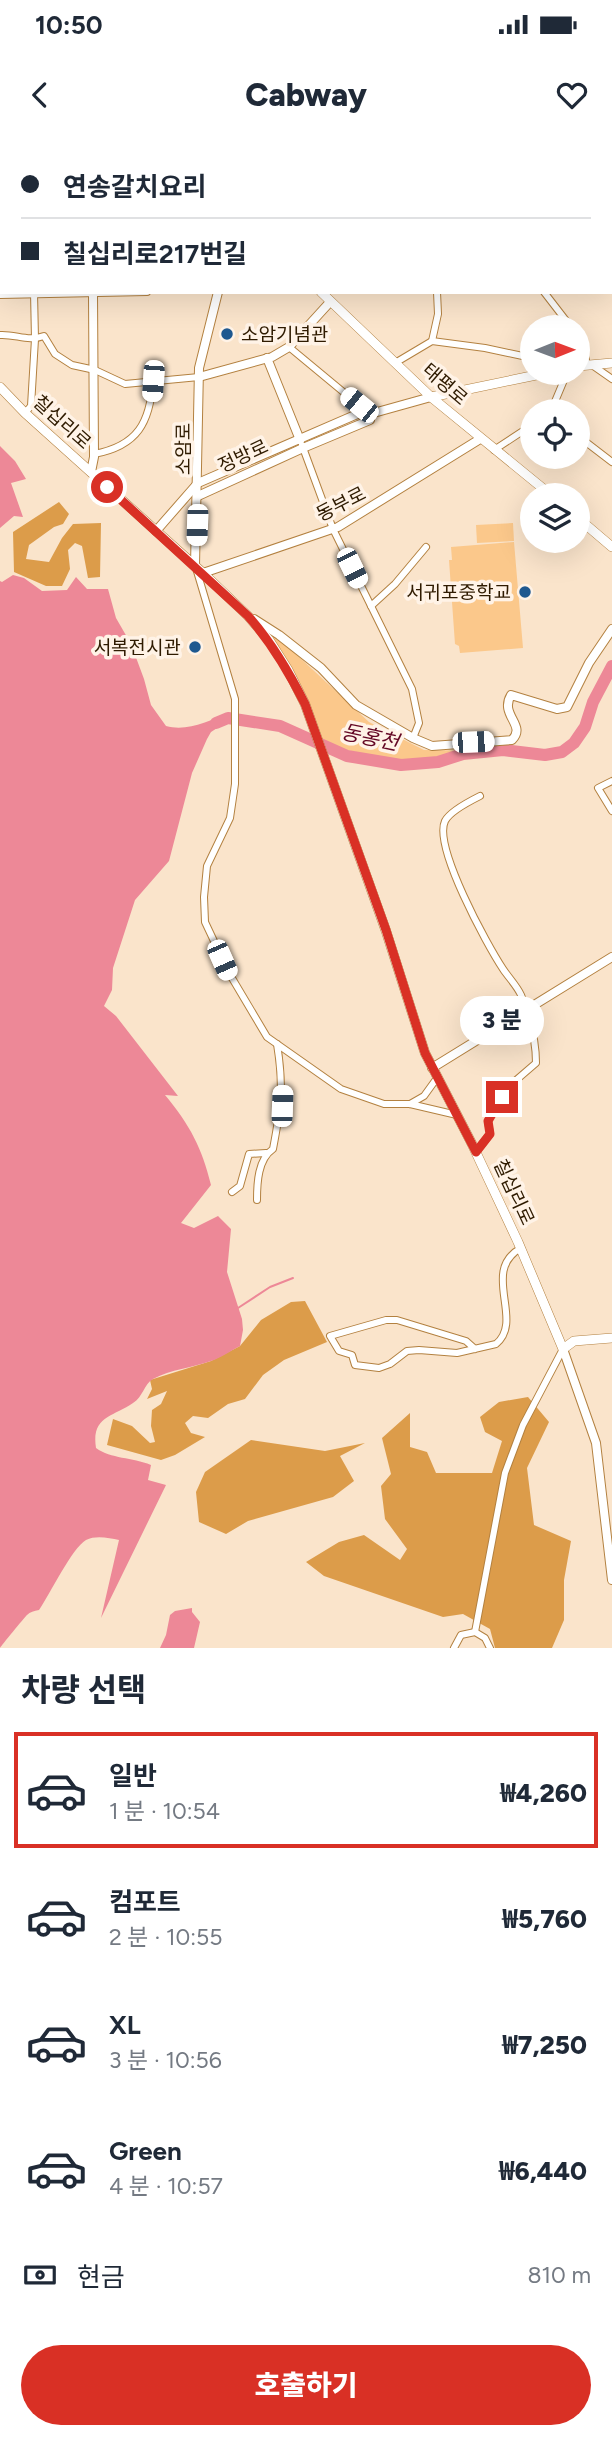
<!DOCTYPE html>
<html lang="ko">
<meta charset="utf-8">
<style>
:root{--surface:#fff;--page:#f6f6f7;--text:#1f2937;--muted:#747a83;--line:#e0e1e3;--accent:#d93025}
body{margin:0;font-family:Figtree,"Noto Sans KR",sans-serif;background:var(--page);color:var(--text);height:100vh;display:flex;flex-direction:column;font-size:26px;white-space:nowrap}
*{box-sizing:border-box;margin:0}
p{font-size:23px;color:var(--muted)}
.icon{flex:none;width:38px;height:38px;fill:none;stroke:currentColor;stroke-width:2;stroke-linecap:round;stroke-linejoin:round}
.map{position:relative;height:1508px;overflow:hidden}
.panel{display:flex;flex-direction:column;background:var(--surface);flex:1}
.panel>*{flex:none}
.top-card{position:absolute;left:0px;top:0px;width:612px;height:154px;box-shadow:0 7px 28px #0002;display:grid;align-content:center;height:154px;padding:0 21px;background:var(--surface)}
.needle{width:46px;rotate:89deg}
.controls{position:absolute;left:520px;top:175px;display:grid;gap:14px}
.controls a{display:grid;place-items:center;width:70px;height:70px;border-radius:50%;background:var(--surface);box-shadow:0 7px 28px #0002;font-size:35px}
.end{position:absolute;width:32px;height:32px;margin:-16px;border:9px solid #d93025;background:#fff;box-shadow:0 0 0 4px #fff}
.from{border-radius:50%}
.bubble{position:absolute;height:49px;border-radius:24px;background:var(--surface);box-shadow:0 7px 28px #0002;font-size:23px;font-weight:800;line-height:49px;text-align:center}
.car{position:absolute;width:21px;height:42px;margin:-21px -10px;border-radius:9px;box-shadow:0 0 5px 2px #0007;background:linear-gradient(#fff 24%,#345 0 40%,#fff 0 76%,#345 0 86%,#fff 0)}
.top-card b{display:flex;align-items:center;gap:24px;height:66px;font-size:26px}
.top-card b+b{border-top:2px solid var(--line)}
.top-card i{width:18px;height:18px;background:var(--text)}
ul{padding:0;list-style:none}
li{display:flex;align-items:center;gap:21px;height:116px;margin:0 14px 10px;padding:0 7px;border:4px solid transparent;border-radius:0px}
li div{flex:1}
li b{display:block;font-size:26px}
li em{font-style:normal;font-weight:800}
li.active{border-color:var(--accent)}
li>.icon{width:63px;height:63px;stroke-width:1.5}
h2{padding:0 21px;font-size:32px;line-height:84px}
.pay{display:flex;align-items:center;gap:18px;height:77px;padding:0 21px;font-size:26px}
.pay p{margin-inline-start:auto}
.action{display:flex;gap:14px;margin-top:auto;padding:14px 21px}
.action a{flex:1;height:80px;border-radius:42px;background:var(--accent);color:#fff;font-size:28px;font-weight:800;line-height:80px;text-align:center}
.status{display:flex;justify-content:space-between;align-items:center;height:49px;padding:0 35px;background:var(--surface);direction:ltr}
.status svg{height:19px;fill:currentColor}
header{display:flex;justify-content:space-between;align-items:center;height:91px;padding:0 21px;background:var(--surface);font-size:32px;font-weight:800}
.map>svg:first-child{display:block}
.green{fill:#fbc88b}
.forest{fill:#dc9c4a}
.water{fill:#ed8897}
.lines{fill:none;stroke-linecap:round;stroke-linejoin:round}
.stream{stroke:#ed8897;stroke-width:2}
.river{stroke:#ed8897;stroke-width:12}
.minor-casing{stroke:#b38140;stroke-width:8}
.tertiary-casing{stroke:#b38140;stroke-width:10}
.secondary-casing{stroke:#b38140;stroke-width:10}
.minor{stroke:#fff;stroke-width:6}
.tertiary{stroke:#fff;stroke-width:8}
.secondary{stroke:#fff;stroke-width:9}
.route{stroke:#d93025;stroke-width:9}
.poi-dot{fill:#1e588f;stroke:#fff3e7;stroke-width:2.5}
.labels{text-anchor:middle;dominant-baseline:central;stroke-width:7;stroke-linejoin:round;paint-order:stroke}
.poi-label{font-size:19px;fill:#2f1b01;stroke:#fff3e7;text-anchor:end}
.street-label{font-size:19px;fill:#2f1b01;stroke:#fff3e7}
.water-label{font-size:21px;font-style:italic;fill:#640825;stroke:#fff3e7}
</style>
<div class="status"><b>10:50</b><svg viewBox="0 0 49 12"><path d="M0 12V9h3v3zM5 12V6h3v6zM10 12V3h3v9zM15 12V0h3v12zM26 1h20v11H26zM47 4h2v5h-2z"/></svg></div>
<header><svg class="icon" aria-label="back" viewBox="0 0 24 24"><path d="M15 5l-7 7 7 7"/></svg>Cabway<svg class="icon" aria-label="heart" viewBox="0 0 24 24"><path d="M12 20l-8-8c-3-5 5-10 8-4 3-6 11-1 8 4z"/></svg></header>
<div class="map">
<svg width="612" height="1508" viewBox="0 0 612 1508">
<rect width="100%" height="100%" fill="#fae4cb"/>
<g class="green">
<polygon points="513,383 514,401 477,403 476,385"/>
<polygon points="514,402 523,508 460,513 459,506 455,504 449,420 452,420 451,407"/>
<polygon points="269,489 369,582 424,610 495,611 405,622 322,605"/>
</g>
<g class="forest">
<polygon points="59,362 69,374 63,384 54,387 29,405 26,419 49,422 62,398 73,384 101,383 100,437 88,438 82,406 75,403 68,410 70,429 62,446 46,446 14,432 13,392"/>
<polygon points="305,1161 327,1202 284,1220 263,1235 245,1259 228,1264 208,1278 193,1276 185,1283 191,1293 205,1297 175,1315 161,1320 107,1305 113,1279 132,1286 150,1303 155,1302 151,1286 152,1270 161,1264 167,1251 147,1259 152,1249 150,1240 211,1221 240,1206 261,1180 291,1162"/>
<polygon points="528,1257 549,1282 527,1328 534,1385 571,1401 564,1440 564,1480 552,1508 495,1508 490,1489 463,1474 443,1477 324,1436 306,1422 339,1402 364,1395 400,1420 407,1409 385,1379 381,1346 391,1334 382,1298 410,1273 410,1307 427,1312 436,1333 492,1333 502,1301 485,1292 480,1277 499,1262"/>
<polygon points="251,1300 325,1311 365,1303 340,1316 354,1341 333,1357 248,1381 226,1394 199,1382 196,1352 205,1332"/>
</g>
<g class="water">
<polygon points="0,306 15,321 26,339 11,343 23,377 14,376 0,388"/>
<path d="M 13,435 L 24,438 L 42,451 L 67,450 L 76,437 L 87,449 L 108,449 L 116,478 L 131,504 L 144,539 L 151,565 L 166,586 C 187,592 209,581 228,573 L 231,579 L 211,592 L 207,599 L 192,633 L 169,721 L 135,760 L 113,828 L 112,850 L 104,866 L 116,876 L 178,956 L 165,955 C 190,985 202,1008 211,1045 L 181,1083 L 194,1088 L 218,1076 L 231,1089 L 227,1132 L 242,1179 L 243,1190 L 240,1206 C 230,1211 221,1218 211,1221 C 192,1228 171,1229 153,1239 C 144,1244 143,1257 133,1263 C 113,1277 91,1276 96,1308 C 111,1319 132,1317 151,1325 L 148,1340 L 166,1345 L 101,1478 L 119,1400 C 109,1398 96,1395 86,1400 C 72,1408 50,1454 39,1470 C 34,1471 30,1472 27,1475 C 24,1478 1,1506 0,1508 L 0,441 L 2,442 Z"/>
<polygon points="192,1468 192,1472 200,1482 194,1508 160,1508 166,1495 170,1475 175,1471"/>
</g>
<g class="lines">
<polyline class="stream" points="238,1168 270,1147 293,1138"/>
<polyline class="river" points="216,583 228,578 280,586 347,616 401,625 438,622 463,614 503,610 545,615 562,612 574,603 585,587 593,562 612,526"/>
<defs>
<g id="minor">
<polyline points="26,0 26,2"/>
<polyline points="156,0 157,2"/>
<polyline points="323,0 326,2"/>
<polyline points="494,0 494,2"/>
<polyline points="399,2 399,0"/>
<polyline points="510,2 510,0"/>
<polyline points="0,45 2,45"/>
<polyline points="611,53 612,53"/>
<polyline points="0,147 2,144"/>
<polyline points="544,152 571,187"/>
<polyline points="0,155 147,152"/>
<path d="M 0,195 C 16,194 28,202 44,196 L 55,214 L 72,225 L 95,230 L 125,244 L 199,237"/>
<polyline points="578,199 584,211 587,225"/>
<polyline points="432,201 438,174 437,152"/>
<polyline points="289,207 359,265 362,272"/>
<polyline points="395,223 432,201 485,208 532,218"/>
<polyline points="592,225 612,239"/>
<polyline points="551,271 567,233"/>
<polyline points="25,273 31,266 35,199 34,152"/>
<polyline points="578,296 612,322"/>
<polyline points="302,305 333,389 412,549 419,583 413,598"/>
<polyline points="494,310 532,285"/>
<path d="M 94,314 C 138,306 150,282 153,241"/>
<polyline points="196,428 235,559 235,644 230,678 207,726 204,757 205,782 229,833 267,897 341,949 384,964 410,964 457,975"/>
<polyline points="371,466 395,444 426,407"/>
<polyline points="612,641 598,648 612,671"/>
<polyline points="410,964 424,956 437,938"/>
<path d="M 476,1012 L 490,994 L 488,981 L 507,948 L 536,923 C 536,899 530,877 521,855 C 517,846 509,838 503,829 C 487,805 433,706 445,681 C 450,671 470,661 480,656"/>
<polyline points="232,1052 240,1046 249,1014 266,1013"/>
<path d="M 257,1060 C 257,1043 258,1019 273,1009 C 281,967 284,947 277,904"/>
<path d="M 475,1209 L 466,1201 L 397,1180 L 386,1180 L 330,1196 L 339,1211 L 352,1215 L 355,1225 L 379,1228 L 390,1224 L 407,1211 L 419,1210 L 457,1213 L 496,1204 C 525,1180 480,1131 521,1108"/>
<polyline points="475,1492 505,1333 523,1285 563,1209"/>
<polyline points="454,1508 461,1495 475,1492 485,1498 490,1508"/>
</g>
<g id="tertiary">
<polyline points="595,0 595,2"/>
<polyline points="611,64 612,73"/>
<polyline points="267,218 300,300"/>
<polyline points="199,237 272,217 289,207 330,162"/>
<polyline points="91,332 94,317 93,154"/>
<polyline points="198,356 303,308 370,280 370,274"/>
<polyline points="156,391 198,343 362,272 366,271 370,274 431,257"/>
<polyline points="195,426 199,228 218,152"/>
<polyline points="203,433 338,387 480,299"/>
<path d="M 254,479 L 279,495 L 321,528 L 356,565 L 413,598 L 432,606 L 512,600 C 527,585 499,575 511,555 L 557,569 L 567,567 L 589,523 L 612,489"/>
<polyline points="432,928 612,817"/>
<polyline points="563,1209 596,1303 612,1440"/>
</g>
<g id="secondary">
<polyline points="232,0 233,2"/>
<polyline points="321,152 431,257 551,355"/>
<polyline points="578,226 612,223"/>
<polyline points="0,247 25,273 203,433 248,476 269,500 288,530 305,564 386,791 425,913 472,1004 518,1102 563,1209 574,1201 612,1198"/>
<polyline points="431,257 546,233"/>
<polyline points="578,378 612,407"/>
</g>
</defs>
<use href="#minor" class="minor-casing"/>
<use href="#tertiary" class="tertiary-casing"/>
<use href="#secondary" class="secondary-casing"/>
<use href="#minor" class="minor"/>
<use href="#tertiary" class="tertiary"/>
<use href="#secondary" class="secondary"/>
</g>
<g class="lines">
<path class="route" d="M 107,347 L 248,476 C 272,503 289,532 305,564 L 386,790 L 425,913 L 476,1012 L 490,994 L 488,981 L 502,957"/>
</g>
<g class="poi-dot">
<circle cx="227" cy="194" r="7"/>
<circle cx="525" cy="452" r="7"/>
<circle cx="195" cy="507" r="7"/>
</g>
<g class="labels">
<g class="poi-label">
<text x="241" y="194" text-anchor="start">소암기념관</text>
<text x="511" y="452">서귀포중학교</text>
<text x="181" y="507">서복전시관</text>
</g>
<g class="street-label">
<text transform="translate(445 244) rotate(41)">태평로</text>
<text transform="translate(62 282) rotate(42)">칠십리로</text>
<text transform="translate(183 309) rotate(-90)">소암로</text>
<text transform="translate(243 316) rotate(-25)">정방로</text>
<text transform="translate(341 364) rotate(-27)">동부로</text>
<text transform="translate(514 1052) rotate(65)">칠십리로</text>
</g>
<g class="water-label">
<text transform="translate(370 597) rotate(12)">동홍천</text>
</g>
</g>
</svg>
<div class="controls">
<a><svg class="needle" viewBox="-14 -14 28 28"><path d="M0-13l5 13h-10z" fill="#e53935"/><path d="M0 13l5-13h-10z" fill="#747a83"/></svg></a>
<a><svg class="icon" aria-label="locate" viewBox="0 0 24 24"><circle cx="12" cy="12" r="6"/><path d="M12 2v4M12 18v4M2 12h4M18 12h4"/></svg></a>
<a><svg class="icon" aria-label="layers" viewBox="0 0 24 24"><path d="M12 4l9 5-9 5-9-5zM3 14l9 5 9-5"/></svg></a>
</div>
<i class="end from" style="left:107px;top:347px"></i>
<i class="end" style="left:502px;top:957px"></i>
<div class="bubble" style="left:460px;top:856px;width:84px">3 분</div>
<i class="car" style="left:153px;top:241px;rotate:184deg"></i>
<i class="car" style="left:359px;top:265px;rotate:309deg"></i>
<i class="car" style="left:197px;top:385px;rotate:182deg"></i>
<i class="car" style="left:352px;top:428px;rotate:154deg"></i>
<i class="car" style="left:473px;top:602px;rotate:88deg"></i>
<i class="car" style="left:222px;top:820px;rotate:156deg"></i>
<i class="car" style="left:282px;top:966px;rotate:2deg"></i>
<div class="top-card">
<b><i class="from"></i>연송갈치요리</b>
<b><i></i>칠십리로217번길</b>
</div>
</div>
<section class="panel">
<h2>차량 선택</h2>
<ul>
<li class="active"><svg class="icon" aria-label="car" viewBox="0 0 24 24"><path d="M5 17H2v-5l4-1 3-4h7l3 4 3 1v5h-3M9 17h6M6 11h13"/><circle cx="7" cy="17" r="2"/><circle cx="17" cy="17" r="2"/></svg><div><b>일반</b><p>1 분 · 10:54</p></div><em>₩4,260</em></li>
<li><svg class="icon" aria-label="car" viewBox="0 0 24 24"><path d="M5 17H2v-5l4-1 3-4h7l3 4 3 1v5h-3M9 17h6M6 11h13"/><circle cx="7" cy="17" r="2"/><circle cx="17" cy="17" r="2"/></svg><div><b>컴포트</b><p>2 분 · 10:55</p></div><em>₩5,760</em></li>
<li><svg class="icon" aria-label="car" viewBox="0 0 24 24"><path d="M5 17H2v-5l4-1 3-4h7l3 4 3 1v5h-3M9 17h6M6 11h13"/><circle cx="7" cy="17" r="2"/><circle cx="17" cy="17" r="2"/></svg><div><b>XL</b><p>3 분 · 10:56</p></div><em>₩7,250</em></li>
<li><svg class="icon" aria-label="car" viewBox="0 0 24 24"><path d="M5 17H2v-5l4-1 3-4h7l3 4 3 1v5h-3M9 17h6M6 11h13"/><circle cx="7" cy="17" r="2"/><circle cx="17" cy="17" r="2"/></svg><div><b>Green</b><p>4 분 · 10:57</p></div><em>₩6,440</em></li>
</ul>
<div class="pay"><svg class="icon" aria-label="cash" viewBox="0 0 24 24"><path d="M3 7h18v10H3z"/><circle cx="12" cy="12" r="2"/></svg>현금<p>810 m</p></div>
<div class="action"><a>호출하기</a></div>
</section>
